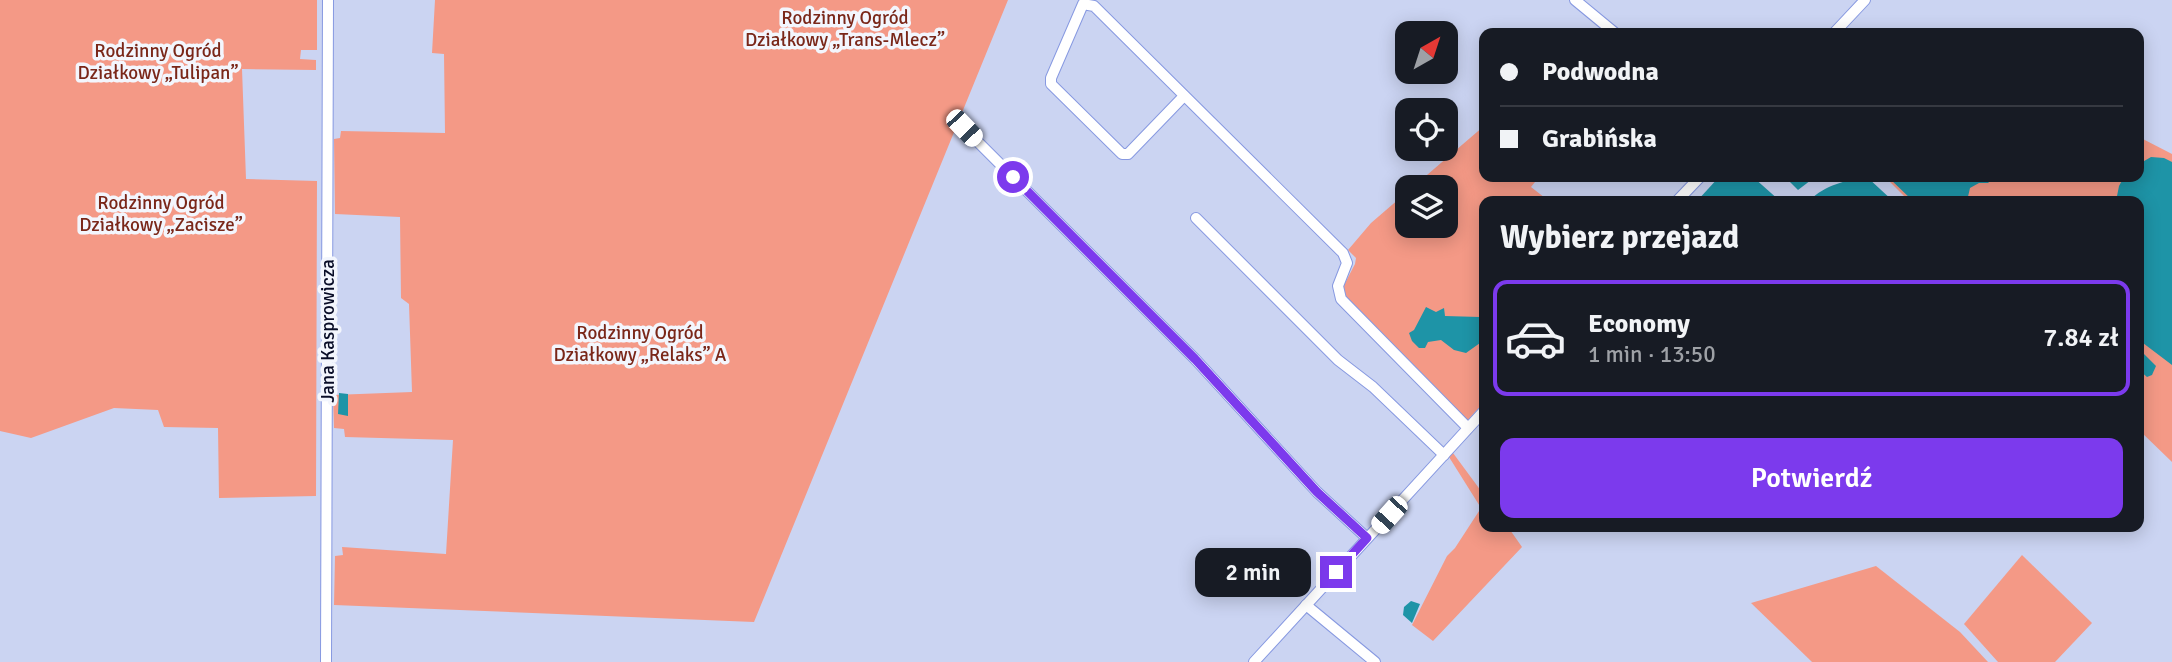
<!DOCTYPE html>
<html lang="pl">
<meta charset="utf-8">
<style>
:root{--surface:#171b24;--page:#242831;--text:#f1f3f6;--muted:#9ea1a6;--line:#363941;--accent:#7c3aed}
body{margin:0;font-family:Signika,sans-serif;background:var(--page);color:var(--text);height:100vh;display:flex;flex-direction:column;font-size:26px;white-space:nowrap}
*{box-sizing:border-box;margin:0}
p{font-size:23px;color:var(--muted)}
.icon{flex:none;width:38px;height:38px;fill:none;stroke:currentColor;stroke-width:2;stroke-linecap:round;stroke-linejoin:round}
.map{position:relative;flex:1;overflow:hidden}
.details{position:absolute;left:1479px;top:196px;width:665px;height:336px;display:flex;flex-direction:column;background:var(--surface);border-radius:14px;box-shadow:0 4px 18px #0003}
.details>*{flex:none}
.top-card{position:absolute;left:1479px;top:28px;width:665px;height:154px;border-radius:14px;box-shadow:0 4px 18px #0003;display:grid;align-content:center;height:154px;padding:0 21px;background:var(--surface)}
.needle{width:46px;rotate:39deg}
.fabs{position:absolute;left:1395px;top:21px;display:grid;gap:14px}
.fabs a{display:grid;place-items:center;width:63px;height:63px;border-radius:14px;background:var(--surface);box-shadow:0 4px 18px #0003;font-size:35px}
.end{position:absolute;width:32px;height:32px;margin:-16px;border:9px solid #7c3aed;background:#fff;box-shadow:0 0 0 4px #fff}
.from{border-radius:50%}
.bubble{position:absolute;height:49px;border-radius:14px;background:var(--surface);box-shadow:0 4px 18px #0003;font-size:23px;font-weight:600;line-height:49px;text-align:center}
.car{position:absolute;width:21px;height:42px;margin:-21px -10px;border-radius:9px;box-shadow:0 0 5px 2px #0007;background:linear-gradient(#fff 24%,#345 0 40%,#fff 0 76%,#345 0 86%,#fff 0)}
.top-card b{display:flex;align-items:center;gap:24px;height:66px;font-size:26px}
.top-card b+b{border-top:2px solid var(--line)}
.top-card i{width:18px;height:18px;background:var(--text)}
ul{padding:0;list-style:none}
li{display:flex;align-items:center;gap:21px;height:116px;margin:0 14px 10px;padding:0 7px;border:4px solid transparent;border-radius:14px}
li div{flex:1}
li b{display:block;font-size:26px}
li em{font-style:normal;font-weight:600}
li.current{border-color:var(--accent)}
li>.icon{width:63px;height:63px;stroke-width:1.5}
h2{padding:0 21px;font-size:32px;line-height:84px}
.action{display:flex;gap:14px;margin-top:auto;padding:14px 21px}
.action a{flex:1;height:80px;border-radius:14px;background:var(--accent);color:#fff;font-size:28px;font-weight:600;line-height:80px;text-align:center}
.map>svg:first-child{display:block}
.green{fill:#f49986}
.water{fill:#1e94a7}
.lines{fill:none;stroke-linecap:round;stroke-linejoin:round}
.minor-casing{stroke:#8799e1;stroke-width:12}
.minor{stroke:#fff;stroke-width:10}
.route{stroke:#7c3aed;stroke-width:9}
.labels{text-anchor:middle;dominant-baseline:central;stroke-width:7;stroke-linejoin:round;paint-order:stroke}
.park-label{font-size:19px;fill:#7a2719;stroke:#f3f6fd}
.street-label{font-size:19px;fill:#090d27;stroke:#f3f6fd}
</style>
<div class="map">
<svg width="2172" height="662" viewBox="0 0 2172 662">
<rect width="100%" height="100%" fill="#cbd4f2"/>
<g class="green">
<polygon points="0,0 317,0 317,50 301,50 300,59 316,60 316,70 242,69 246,179 317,181 316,496 219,498 218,428 164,427 158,410 114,408 31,438 0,431"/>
<polygon points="435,0 1008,0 754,622 334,605 335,556 343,555 342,547 446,554 453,440 345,437 344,429 334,428 333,395 412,392 409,304 401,298 400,217 335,214 334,139 340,138 341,131 445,133 444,54 432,53"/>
<polygon points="1484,126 1484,177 1539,177 1531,187 1549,201 1484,201 1484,402 1467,421 1346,300 1343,287 1355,264 1356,258 1348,250 1371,223 1407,192 1407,226 1446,226 1446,187 1413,187"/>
<polygon points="2139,137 2172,154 2172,462 2139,430 2138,201 1909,201 1885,177 2138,177"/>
<polygon points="1453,453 1484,495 1484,527 1508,527 1522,547 1433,641 1412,625 1447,556 1455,548 1481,508 1449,457"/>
<polygon points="2022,555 2092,623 2055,662 1998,662 1964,624"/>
<polygon points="1876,566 1960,632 1988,662 1812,662 1751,603"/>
</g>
<g class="water">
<polygon points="2151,157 2164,158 2172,162 2172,365 2139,340 2138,201 2116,201 2119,186 2124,177 2138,177 2139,164"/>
<polygon points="1719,177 1753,177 1780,201 1697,201"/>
<polygon points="1785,177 1815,177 1798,190"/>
<path d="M 1867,177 L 1893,201 L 1809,201 C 1826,184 1845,181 1867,177 Z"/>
<polygon points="1888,177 1994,177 1988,183 1979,183 1970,188 1967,201 1913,201"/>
<polygon points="1426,307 1436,312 1444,308 1445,316 1480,317 1484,323 1484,345 1480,343 1466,353 1454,350 1441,340 1428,342 1425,348 1419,348 1412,341 1409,333 1414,330"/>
<polygon points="2138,348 2156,366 2152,375 2147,377 2139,370"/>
<polygon points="339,393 348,394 348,416 338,414"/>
<polygon points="1411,601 1420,604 1412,623 1403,615 1404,607"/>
</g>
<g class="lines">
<defs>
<g id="minor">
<polyline points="1575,0 1615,33"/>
<polyline points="1834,33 1865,0"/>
<polyline points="1184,96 1128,154 1122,154 1051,84 1051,78 1083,4 1094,6 1343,253 1347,263 1338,286 1341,299 1468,428"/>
<polyline points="964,128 1195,359 1317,492 1367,538"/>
<polyline points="1677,201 1700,177"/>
<polyline points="1196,218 1338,360 1373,387 1444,455"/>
<polyline points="1306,605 1375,662"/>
<polyline points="326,662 328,0"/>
<polyline points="1254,662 1484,411"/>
</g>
</defs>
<use href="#minor" class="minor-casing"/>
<use href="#minor" class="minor"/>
</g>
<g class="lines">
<polyline class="route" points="1013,177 1195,359 1317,492 1367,538 1336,572"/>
</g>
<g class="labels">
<g class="park-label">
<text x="845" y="18">Rodzinny Ogród<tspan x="845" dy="22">Działkowy „Trans-Mlecz”</tspan></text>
<text x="158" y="51">Rodzinny Ogród<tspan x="158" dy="22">Działkowy „Tulipan”</tspan></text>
<text x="161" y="203">Rodzinny Ogród<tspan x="161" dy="22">Działkowy „Zacisze”</tspan></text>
<text x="640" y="333">Rodzinny Ogród<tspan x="640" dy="22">Działkowy „Relaks” A</tspan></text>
</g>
<g class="street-label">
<text transform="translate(328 331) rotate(-90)">Jana Kasprowicza</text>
</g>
</g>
</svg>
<div class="fabs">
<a><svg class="needle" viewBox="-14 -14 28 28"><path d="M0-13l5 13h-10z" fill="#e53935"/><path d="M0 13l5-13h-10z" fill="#9ea1a6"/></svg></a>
<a><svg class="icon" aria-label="locate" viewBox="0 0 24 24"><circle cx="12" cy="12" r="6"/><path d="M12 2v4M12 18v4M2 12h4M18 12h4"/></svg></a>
<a><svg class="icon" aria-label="layers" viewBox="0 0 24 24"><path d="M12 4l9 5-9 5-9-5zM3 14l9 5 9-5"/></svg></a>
</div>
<i class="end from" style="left:1013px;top:177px"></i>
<i class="end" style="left:1336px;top:572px"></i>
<div class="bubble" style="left:1195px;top:548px;width:116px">2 min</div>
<i class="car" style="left:964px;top:128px;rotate:136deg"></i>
<i class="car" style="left:1389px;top:515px;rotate:222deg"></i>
<div class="top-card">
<b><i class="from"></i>Podwodna</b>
<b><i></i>Grabińska</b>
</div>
<section class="details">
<h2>Wybierz przejazd</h2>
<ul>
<li class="current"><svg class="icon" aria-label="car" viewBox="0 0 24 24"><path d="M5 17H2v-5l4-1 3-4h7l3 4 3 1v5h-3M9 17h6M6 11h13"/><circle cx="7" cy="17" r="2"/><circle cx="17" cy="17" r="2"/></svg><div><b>Economy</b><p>1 min · 13:50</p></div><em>7.84 zł</em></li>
</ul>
<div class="action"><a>Potwierdź</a></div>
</section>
</div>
